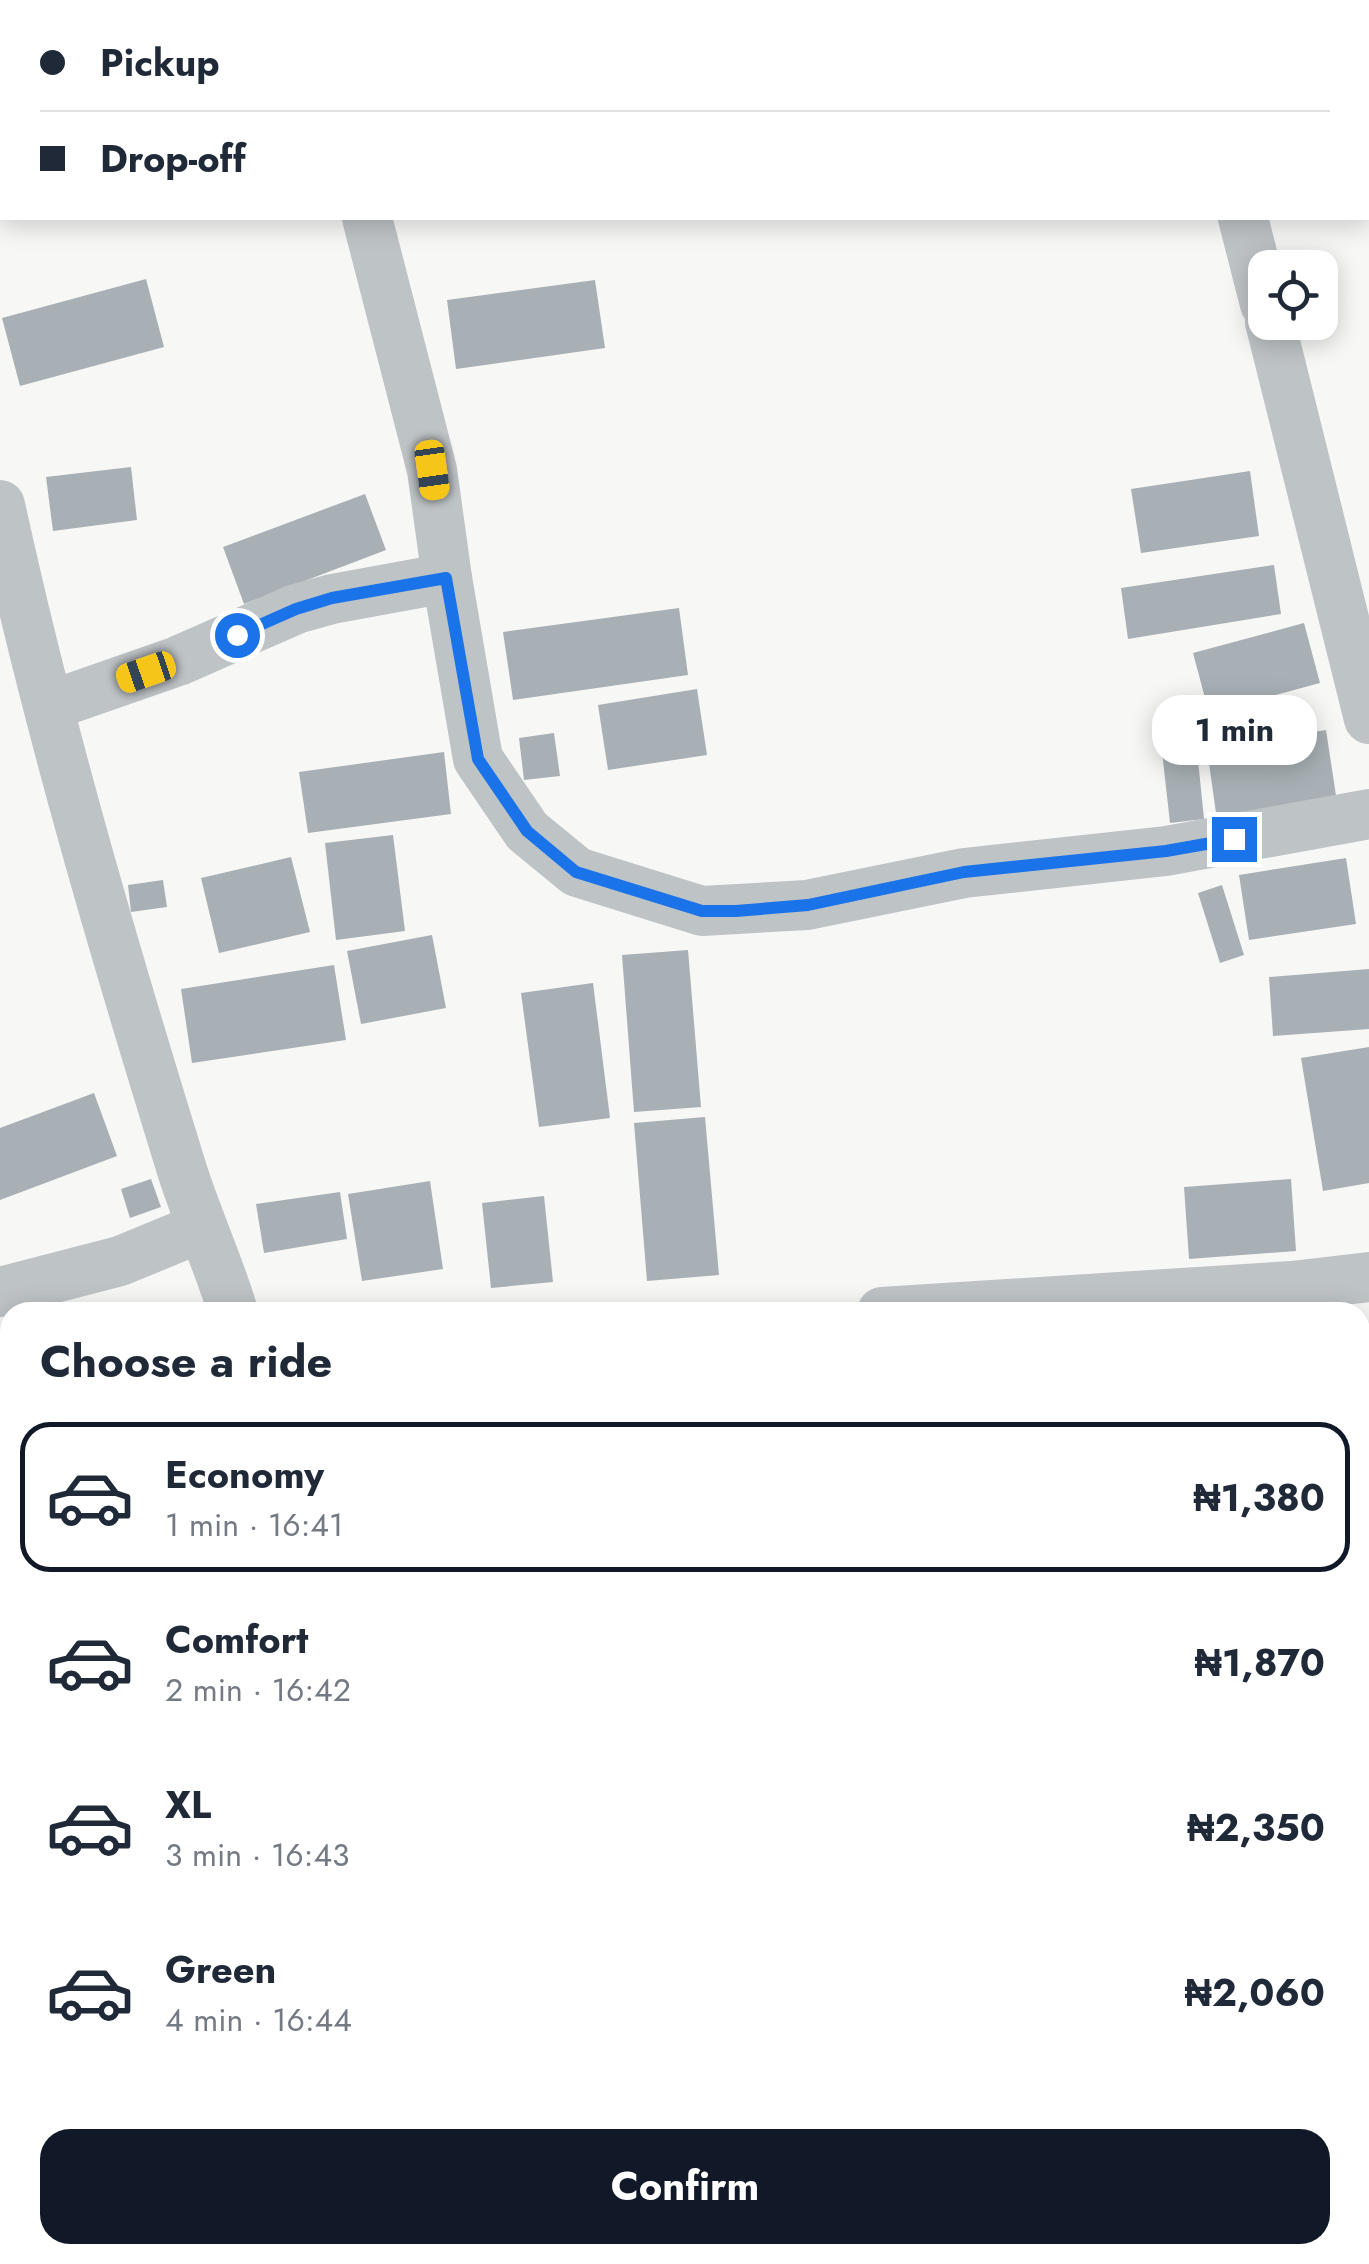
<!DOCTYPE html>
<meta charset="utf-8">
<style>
:root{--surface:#fff;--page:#f6f6f7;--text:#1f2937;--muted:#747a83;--line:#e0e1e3;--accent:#111827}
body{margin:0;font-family:Jost,sans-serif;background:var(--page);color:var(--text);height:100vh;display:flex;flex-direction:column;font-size:38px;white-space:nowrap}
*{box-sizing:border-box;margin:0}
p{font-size:32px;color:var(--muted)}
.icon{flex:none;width:55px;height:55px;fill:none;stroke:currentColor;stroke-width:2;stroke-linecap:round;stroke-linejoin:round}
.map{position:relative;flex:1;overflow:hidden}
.side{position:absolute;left:0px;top:1302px;width:1370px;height:962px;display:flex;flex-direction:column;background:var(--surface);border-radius:30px 30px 0 0;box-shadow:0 5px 25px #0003}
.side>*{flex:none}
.top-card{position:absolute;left:0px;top:0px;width:1370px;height:220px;box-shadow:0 5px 25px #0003;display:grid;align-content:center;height:220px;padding:0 40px;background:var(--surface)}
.controls{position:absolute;left:1248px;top:250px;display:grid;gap:20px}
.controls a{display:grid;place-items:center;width:90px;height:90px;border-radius:20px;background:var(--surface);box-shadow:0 5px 25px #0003;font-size:50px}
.end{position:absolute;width:45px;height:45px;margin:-22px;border:12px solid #1a73e8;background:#fff;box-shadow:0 0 0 5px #fff}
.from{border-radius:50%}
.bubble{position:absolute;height:70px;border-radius:30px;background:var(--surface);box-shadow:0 5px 25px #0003;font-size:32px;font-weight:700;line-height:70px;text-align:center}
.car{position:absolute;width:30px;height:60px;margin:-30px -15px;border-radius:12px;box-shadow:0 0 8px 2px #0007;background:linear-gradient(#f5c518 24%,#345 0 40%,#f5c518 0 76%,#345 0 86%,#f5c518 0)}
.top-card b{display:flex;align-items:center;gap:35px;height:95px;font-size:38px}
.top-card b+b{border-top:2px solid var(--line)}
.top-card i{width:25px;height:25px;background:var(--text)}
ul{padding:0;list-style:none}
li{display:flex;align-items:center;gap:30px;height:150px;margin:0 20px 15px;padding:0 20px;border:5px solid transparent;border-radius:30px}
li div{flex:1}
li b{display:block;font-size:38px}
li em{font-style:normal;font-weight:700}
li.on{border-color:var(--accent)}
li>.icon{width:90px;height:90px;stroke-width:1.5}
h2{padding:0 40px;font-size:45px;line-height:120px}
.cta{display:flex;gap:20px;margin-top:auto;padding:20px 40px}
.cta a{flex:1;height:115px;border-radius:30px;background:var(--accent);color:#fff;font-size:40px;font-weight:700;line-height:115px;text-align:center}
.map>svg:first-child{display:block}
.green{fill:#d7dcd4}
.building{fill:#a8b0b5}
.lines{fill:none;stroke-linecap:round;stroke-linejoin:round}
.minor{stroke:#bec3c6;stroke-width:50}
.route{stroke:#1a73e8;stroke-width:12}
</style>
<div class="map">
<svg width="1369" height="2264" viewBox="0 0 1369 2264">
<rect width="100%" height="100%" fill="#f7f7f5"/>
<polygon class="green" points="1369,1848 1369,2264 696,2264 695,2255 1360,2255 1360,1849"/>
<g class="building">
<polygon points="146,279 164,347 20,386 2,318"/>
<polygon points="595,280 605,348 456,369 447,300"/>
<polygon points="131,467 137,520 53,531 46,477"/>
<polygon points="1250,471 1259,536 1141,553 1131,489"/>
<polygon points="365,494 386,550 244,604 223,547"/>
<polygon points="1274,565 1281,614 1128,639 1121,588"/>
<polygon points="679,608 688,675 513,700 503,632"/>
<polygon points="1304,623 1320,683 1209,713 1193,653"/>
<polygon points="697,689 707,755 608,770 598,705"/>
<polygon points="1326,730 1337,802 1217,820 1207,749"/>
<polygon points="554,733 560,776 524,780 519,738"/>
<polygon points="1196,740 1204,819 1170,823 1161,743"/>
<polygon points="444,752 451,814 308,833 299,772"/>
<polygon points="393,835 405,931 336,940 325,843"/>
<polygon points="291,857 310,932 219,953 201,878"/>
<polygon points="1346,858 1356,924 1249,940 1239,875"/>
<polygon points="163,880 167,907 131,912 128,885"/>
<polygon points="1222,885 1244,955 1220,963 1198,893"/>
<polygon points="432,935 446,1008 361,1024 347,951"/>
<polygon points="688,950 701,1107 634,1112 622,955"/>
<polygon points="334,965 346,1040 192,1063 181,989"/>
<polygon points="1369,969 1369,1029 1273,1036 1269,977"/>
<polygon points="593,983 610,1118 539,1127 521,993"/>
<polygon points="1369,1047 1369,1183 1323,1191 1301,1058"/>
<polygon points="94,1093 117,1156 0,1200 0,1128"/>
<polygon points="705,1117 719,1275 647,1281 634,1123"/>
<polygon points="151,1179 161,1207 130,1218 121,1189"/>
<polygon points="1291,1179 1296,1251 1189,1259 1184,1187"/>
<polygon points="430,1181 443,1269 362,1281 348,1194"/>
<polygon points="340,1192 347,1239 264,1253 256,1204"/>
<polygon points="544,1196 553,1282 491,1288 482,1203"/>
<rect x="1360" y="1332" width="9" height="59"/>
<polygon points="10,1353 10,1508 0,1509 0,1354"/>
<polygon points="1369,1767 1369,1840 1360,1841 1360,1768"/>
<polygon points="10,1808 10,1882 0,1885 0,1812"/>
<polygon points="1369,1864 1369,2032 1360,2032 1360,1865"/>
<polygon points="10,2104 10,2156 9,2156 0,2125 0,2107"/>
<polygon points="528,2255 629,2255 630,2264 529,2264"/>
<polygon points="1061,2255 1131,2255 1132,2264 1048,2264 1062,2260"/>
</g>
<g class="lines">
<g class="minor">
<polyline points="310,0 311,2"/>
<polyline points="1185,0 1186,2"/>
<polyline points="367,218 432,470 447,578"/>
<polyline points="1243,218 1265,304"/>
<polyline points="1270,322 1369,719"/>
<path d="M 0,505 C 49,730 114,950 182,1170 C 197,1218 219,1264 233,1312"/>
<polyline points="49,706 178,661 296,609 332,599 447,578 478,759 527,831 577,872 702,911 807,905 964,873 1166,851 1369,814"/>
<polyline points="0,1292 120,1261 200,1228"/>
<polyline points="882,1312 1292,1286 1369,1277"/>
<polyline points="1360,1616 1369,1616"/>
<polyline points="418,2255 420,2264"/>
</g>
</g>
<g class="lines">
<polyline class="route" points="237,635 296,609 332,598 446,578 478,759 527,831 576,872 702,911 736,911 808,905 964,872 1166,851 1234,839"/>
</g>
</svg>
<div class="controls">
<a><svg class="icon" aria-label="locate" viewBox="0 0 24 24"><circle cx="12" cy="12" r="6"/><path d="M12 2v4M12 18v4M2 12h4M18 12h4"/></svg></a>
</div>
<i class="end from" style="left:237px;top:635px"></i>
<i class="end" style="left:1234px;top:839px"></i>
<div class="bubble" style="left:1152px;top:695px;width:165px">1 min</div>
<i class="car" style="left:432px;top:470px;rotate:172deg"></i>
<i class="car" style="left:146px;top:672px;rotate:251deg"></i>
<div class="top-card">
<b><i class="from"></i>Pickup</b>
<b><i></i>Drop-off</b>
</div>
<section class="side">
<h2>Choose a ride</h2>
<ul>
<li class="on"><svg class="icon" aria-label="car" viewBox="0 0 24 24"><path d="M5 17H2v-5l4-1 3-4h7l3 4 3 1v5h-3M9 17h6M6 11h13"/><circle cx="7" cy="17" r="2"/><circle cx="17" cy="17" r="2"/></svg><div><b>Economy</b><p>1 min · 16:41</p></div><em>₦1,380</em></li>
<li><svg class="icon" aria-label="car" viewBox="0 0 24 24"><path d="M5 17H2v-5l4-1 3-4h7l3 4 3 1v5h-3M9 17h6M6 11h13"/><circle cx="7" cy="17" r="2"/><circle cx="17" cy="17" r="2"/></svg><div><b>Comfort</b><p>2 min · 16:42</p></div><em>₦1,870</em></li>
<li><svg class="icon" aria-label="car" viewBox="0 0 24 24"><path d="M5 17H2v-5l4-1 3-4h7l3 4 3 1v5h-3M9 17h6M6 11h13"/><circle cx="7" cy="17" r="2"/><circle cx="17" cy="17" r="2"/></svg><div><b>XL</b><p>3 min · 16:43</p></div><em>₦2,350</em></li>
<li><svg class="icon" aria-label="car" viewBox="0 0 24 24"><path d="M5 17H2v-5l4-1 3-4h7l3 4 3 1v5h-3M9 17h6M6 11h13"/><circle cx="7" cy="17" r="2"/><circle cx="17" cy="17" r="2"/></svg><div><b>Green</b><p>4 min · 16:44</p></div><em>₦2,060</em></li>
</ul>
<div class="cta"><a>Confirm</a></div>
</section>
</div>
